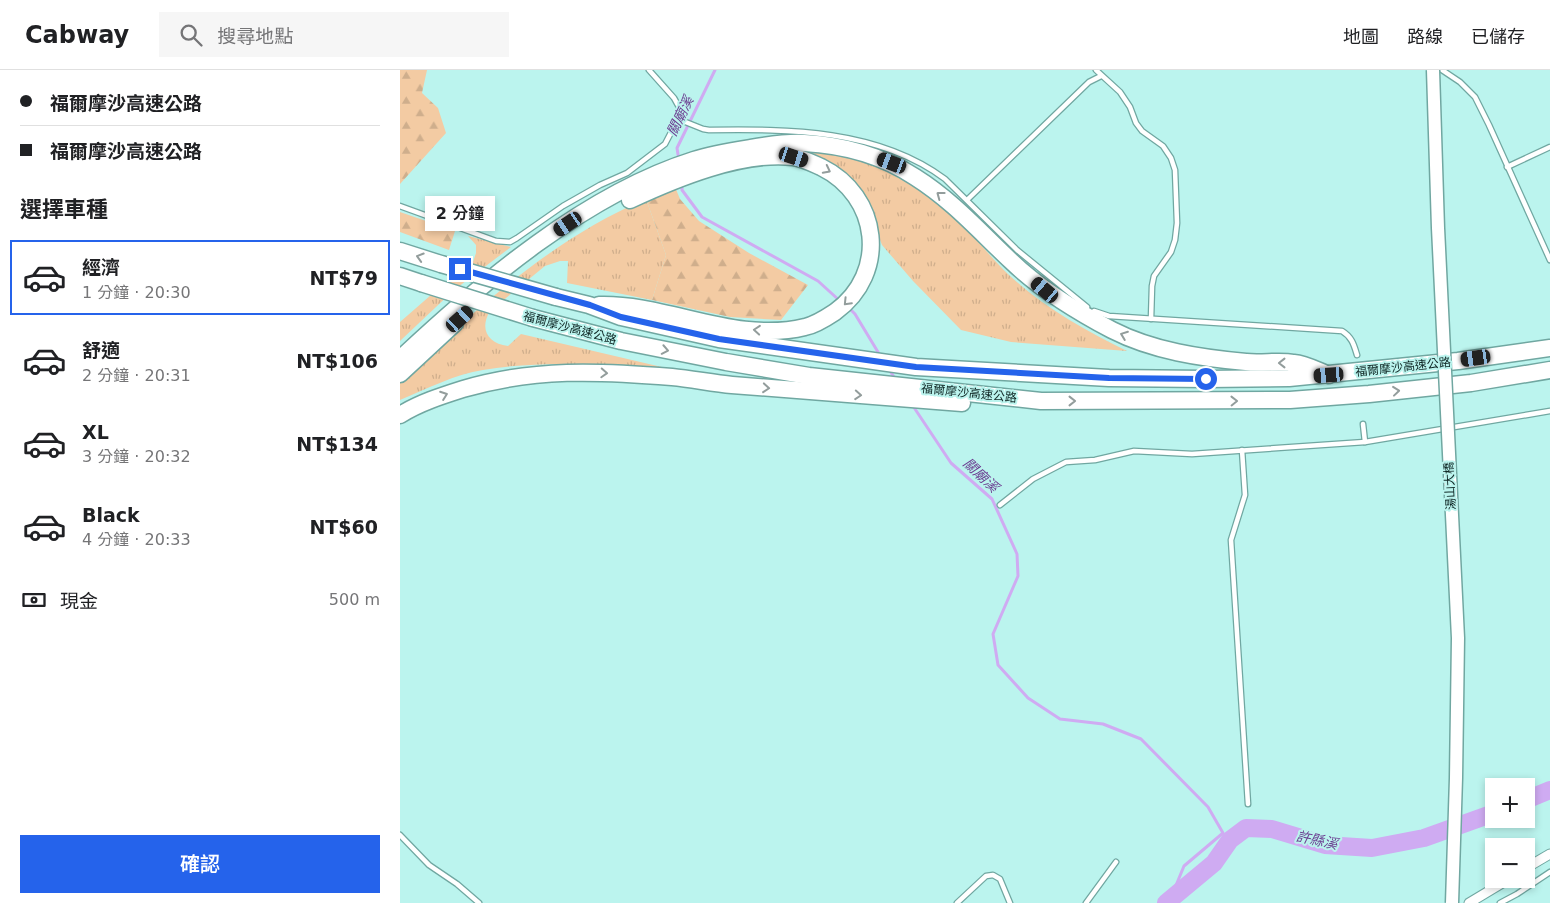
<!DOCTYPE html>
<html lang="zh-TW">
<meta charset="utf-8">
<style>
:root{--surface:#fff;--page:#f6f6f6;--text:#202124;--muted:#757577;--line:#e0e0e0;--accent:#2563eb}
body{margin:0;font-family:"DejaVu Sans","Noto Sans TC",sans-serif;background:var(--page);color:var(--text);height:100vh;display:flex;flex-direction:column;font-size:19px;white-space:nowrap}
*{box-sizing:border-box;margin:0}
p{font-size:16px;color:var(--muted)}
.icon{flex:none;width:28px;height:28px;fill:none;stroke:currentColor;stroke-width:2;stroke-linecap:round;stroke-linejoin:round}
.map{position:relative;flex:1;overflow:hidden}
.drawer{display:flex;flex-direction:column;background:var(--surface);width:400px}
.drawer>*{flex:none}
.top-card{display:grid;align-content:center;height:110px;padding:0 20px;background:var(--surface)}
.tools{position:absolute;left:1085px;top:708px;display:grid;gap:10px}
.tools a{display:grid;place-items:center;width:50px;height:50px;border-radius:0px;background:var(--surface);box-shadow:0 2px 8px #0003;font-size:25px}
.end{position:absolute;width:22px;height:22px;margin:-11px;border:6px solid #2563eb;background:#fff;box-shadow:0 0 0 2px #fff}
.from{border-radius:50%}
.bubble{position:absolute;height:35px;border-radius:0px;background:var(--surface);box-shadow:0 2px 8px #0003;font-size:16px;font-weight:600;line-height:35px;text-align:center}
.car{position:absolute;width:15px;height:30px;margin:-15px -8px;border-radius:6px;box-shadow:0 0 4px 1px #0007;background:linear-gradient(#222 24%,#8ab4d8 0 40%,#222 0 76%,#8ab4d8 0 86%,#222 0)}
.top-card b{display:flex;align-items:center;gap:18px;height:48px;font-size:19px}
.top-card b+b{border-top:1px solid var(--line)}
.top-card i{width:12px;height:12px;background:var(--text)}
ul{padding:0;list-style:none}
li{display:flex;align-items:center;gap:15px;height:75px;margin:0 10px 8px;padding:0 10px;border:2px solid transparent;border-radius:0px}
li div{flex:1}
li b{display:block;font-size:19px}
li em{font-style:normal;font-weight:600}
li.on{border-color:var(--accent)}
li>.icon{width:45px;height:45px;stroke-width:1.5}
h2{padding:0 20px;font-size:22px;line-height:60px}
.pay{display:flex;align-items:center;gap:12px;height:55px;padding:0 20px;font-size:19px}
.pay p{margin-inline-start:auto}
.action{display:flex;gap:10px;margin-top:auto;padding:10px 20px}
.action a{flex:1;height:58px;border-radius:0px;background:var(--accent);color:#fff;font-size:20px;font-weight:600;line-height:58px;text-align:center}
header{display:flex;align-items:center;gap:30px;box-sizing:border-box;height:70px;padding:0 25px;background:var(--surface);border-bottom:1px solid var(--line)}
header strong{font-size:24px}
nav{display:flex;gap:28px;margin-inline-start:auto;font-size:18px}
.search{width:350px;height:45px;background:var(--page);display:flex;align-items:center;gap:12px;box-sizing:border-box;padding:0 18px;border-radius:0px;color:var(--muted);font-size:19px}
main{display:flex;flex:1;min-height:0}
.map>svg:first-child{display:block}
.grass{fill:url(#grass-tufts)}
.forest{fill:url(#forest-firs)}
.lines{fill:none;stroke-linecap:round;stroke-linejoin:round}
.stream{stroke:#cfabf2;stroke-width:3}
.river{stroke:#cfabf2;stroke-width:18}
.lane-casing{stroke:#70a7a1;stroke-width:7}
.street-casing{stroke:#70a7a1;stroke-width:11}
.highway-casing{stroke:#70a7a1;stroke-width:19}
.lane{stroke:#fff;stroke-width:4.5}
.street{stroke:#fff;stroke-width:9}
.highway{stroke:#fff;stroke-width:16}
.secondary-bridge-casing{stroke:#70a7a1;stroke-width:15;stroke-linecap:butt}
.highway-bridge-casing{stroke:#70a7a1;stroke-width:19;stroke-linecap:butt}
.secondary-bridge{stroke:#fff;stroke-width:12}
.highway-bridge{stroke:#fff;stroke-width:16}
.oneway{stroke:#939d9c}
.route{stroke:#2563eb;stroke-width:6}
.labels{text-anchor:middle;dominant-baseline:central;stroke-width:4;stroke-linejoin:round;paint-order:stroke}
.street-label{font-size:12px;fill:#0e2523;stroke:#bbf4ee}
.water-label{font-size:14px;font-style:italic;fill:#6c3e91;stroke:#bbf4ee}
</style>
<header>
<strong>Cabway</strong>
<div class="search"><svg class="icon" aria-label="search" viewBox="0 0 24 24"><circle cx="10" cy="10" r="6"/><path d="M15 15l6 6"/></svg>搜尋地點</div>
<nav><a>地圖</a><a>路線</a><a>已儲存</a></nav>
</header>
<main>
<section class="drawer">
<div class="top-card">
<b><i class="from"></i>福爾摩沙高速公路</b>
<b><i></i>福爾摩沙高速公路</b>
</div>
<h2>選擇車種</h2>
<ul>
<li class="on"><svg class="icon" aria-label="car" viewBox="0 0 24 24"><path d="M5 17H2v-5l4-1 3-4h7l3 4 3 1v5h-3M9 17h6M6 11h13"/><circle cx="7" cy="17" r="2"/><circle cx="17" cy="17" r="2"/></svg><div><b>經濟</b><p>1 分鐘 · 20:30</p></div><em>NT$79</em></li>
<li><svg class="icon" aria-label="car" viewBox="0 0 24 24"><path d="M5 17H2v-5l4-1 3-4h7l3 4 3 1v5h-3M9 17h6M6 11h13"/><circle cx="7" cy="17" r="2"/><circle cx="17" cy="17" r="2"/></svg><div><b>舒適</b><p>2 分鐘 · 20:31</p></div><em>NT$106</em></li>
<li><svg class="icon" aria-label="car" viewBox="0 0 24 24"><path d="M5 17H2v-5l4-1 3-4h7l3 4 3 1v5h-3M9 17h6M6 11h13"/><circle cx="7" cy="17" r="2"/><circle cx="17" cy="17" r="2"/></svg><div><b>XL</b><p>3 分鐘 · 20:32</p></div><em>NT$134</em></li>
<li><svg class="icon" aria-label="car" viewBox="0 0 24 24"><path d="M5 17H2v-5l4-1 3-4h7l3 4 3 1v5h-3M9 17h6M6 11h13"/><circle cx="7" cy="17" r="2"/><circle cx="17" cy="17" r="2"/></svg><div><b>Black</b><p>4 分鐘 · 20:33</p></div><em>NT$60</em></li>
</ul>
<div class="pay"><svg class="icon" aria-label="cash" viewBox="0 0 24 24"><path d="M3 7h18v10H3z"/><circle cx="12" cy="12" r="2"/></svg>現金<p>500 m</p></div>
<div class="action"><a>確認</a></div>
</section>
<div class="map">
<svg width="1150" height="833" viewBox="0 0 1150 833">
<defs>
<pattern id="grass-tufts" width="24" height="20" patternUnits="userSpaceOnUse" patternTransform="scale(1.25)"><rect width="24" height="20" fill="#f3cba3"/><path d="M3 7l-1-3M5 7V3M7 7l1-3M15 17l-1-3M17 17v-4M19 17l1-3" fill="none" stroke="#cfae8c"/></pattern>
<pattern id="forest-firs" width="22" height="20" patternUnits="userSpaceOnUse" patternTransform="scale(1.25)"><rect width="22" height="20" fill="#f3cba3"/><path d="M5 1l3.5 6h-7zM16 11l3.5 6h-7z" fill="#cfae8c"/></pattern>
</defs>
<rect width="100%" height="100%" fill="#bbf4ee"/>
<g class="grass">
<path d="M 393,79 C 454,78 509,108 554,147 C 574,165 590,187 609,205 C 643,237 686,261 727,281 L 611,272 L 561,260 L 513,211 L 482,175 L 466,134 Z"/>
<path d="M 246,129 L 266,185 L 252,230 L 167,213 L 168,191 L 160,191 L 145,196 L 90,241 C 79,259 88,274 108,276 L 121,264 L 283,302 C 216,295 149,289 83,300 C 56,304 26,319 0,330 L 0,309 C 75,241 151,169 246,129 Z"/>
<polygon points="68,166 111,177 54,220 0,271 0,252 39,218 73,192 76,183 76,175"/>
</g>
<g class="forest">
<polygon points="0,0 27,0 22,23 38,38 46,63 0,114"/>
<polygon points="275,117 280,129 299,151 349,183 408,215 381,250 330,247 252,230 266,185 246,129"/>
<polygon points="0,142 55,161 49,180 0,162"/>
</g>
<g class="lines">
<g class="stream">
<polyline points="279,91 277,78 315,0"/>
<polyline points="282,114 282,120 302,147 418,211 440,231"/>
<polyline points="447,236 455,244 481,287"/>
<polyline points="488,298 496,310"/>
<polyline points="513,336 551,393 592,429 617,484 618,506 593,564 598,595 628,628 660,649 703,654 741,669 808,737 823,763 784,796 770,830"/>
</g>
<g class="river">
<polyline points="1126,730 1150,720"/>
<polyline points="766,833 814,793 830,770 846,758 872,759 925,775 972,778 1024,768 1094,743"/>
</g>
<defs>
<g id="lane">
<polyline points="696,0 720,22 730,37 736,53 742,61 763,76 771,88 775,100 777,153 775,170 771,182 754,206 752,216 751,249"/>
<polyline points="1042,0 1060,12 1075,27 1089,55 1150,190"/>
<path d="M 278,49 L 303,59 L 309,60 C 389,59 478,59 545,109 L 617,180 L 687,237"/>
<polyline points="1107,97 1150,77"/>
<polyline points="567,130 689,12 701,6"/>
<polyline points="0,136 96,171 110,172 117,168 163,136 200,115 227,103 265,74 278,49 279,37 274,28 249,0"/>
<path d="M 694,241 L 709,246 L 942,261 C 952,267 954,275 957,285"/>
<polyline points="963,354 965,372"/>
<polyline points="842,380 845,425 831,470 848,734"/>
<polyline points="600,435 633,409 666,392 695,390 734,381 792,384 965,372 1150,341"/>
<polyline points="0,765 29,795 57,814 79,833"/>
<polyline points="557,833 586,806 593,805 600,809 610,833"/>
<polyline points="686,833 716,792"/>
<polyline points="1100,833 1117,824 1150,802"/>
</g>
<g id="street">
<polyline points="1126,798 1150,784"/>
<polyline points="1069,833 1109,809"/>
</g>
<g id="highway">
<polyline points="0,181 41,194"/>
<polyline points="0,206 21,213"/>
<polyline points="156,227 189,235 221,247 319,269 516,297 709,308 806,309 889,308 1058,291 1150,278"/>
<path d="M 199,235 C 267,233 335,274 405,257 C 415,255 426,248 435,242 C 489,203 480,126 421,97 C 412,93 402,88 393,87 C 342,81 275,109 230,130"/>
<polyline points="133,248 221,271 326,292 409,306 641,331 890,330 969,324 1071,313 1150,300"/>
<path d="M 0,289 C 82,212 186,124 294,90 C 312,84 332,81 351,78 C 368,75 387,72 404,73 C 443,75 483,86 515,107 C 553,131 579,161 611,191 C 640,219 676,241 712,260 C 753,281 801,288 846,292 C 862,294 878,290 894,293 C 906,294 918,301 929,305"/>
<polyline points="0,304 55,253"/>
<path d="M 0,345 C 19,333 41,326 63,319 C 134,298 199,301 272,307 C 292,309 312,313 332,315 C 408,321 485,327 562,333"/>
</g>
</defs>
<use href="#lane" class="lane-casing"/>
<use href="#street" class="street-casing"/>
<use href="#highway" class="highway-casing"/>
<use href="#lane" class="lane"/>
<use href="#street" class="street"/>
<use href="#highway" class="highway"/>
<defs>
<polyline id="secondary-bridge" points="1033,0 1038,158 1058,568 1056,708 1052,833"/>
<g id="highway-bridge">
<polyline points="41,194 156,227"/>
<polyline points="21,213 133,248"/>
</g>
</defs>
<use href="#secondary-bridge" class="secondary-bridge-casing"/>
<use href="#highway-bridge" class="highway-bridge-casing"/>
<use href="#secondary-bridge" class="secondary-bridge"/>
<use href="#highway-bridge" class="highway-bridge"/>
</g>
<defs><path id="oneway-chevron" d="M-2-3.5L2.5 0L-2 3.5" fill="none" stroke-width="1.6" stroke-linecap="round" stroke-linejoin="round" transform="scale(1.25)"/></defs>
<g class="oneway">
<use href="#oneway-chevron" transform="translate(427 100) rotate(27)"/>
<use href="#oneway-chevron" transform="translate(540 125) rotate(-143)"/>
<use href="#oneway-chevron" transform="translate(20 187) rotate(-163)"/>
<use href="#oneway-chevron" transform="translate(447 232) rotate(134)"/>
<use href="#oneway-chevron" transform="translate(357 260) rotate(-175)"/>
<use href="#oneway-chevron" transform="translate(724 265) rotate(-159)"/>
<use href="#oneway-chevron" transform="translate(265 280) rotate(11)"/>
<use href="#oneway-chevron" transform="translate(882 293) rotate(180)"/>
<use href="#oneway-chevron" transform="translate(204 303) rotate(3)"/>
<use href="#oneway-chevron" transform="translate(366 318) rotate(5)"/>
<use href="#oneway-chevron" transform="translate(996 321) rotate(-6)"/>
<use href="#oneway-chevron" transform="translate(44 325) rotate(-20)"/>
<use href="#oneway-chevron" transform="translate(458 325) rotate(4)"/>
<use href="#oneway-chevron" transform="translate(672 331)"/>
<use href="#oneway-chevron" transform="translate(834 331) rotate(-1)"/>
</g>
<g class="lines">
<polyline class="route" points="60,199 190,235 221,247 319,269 516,297 709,308 806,309"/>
</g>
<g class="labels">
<g class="street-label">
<text transform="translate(170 258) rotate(15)">福爾摩沙高速公路</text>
<text transform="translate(1003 297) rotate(-6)">福爾摩沙高速公路</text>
<text transform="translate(569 323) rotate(6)">福爾摩沙高速公路</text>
<text transform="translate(1050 416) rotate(-93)">湯山大橋</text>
</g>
<g class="water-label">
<text transform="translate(280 46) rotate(-64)">關廟溪</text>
<text transform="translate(581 405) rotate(43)">關廟溪</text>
<text transform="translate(917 770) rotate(12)">許縣溪</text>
</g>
</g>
</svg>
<div class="tools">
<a>+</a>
<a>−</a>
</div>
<i class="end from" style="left:806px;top:309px"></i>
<i class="end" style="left:60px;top:199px"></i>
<div class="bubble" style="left:25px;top:126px;width:70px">2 分鐘</div>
<i class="car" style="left:394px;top:87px;rotate:108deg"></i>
<i class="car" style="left:492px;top:93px;rotate:291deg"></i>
<i class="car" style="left:168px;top:154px;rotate:236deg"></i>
<i class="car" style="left:645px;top:220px;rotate:310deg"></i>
<i class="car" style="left:60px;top:249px;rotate:48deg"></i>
<i class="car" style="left:1076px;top:288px;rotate:262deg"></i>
<i class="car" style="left:929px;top:305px;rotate:266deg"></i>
</div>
</main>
